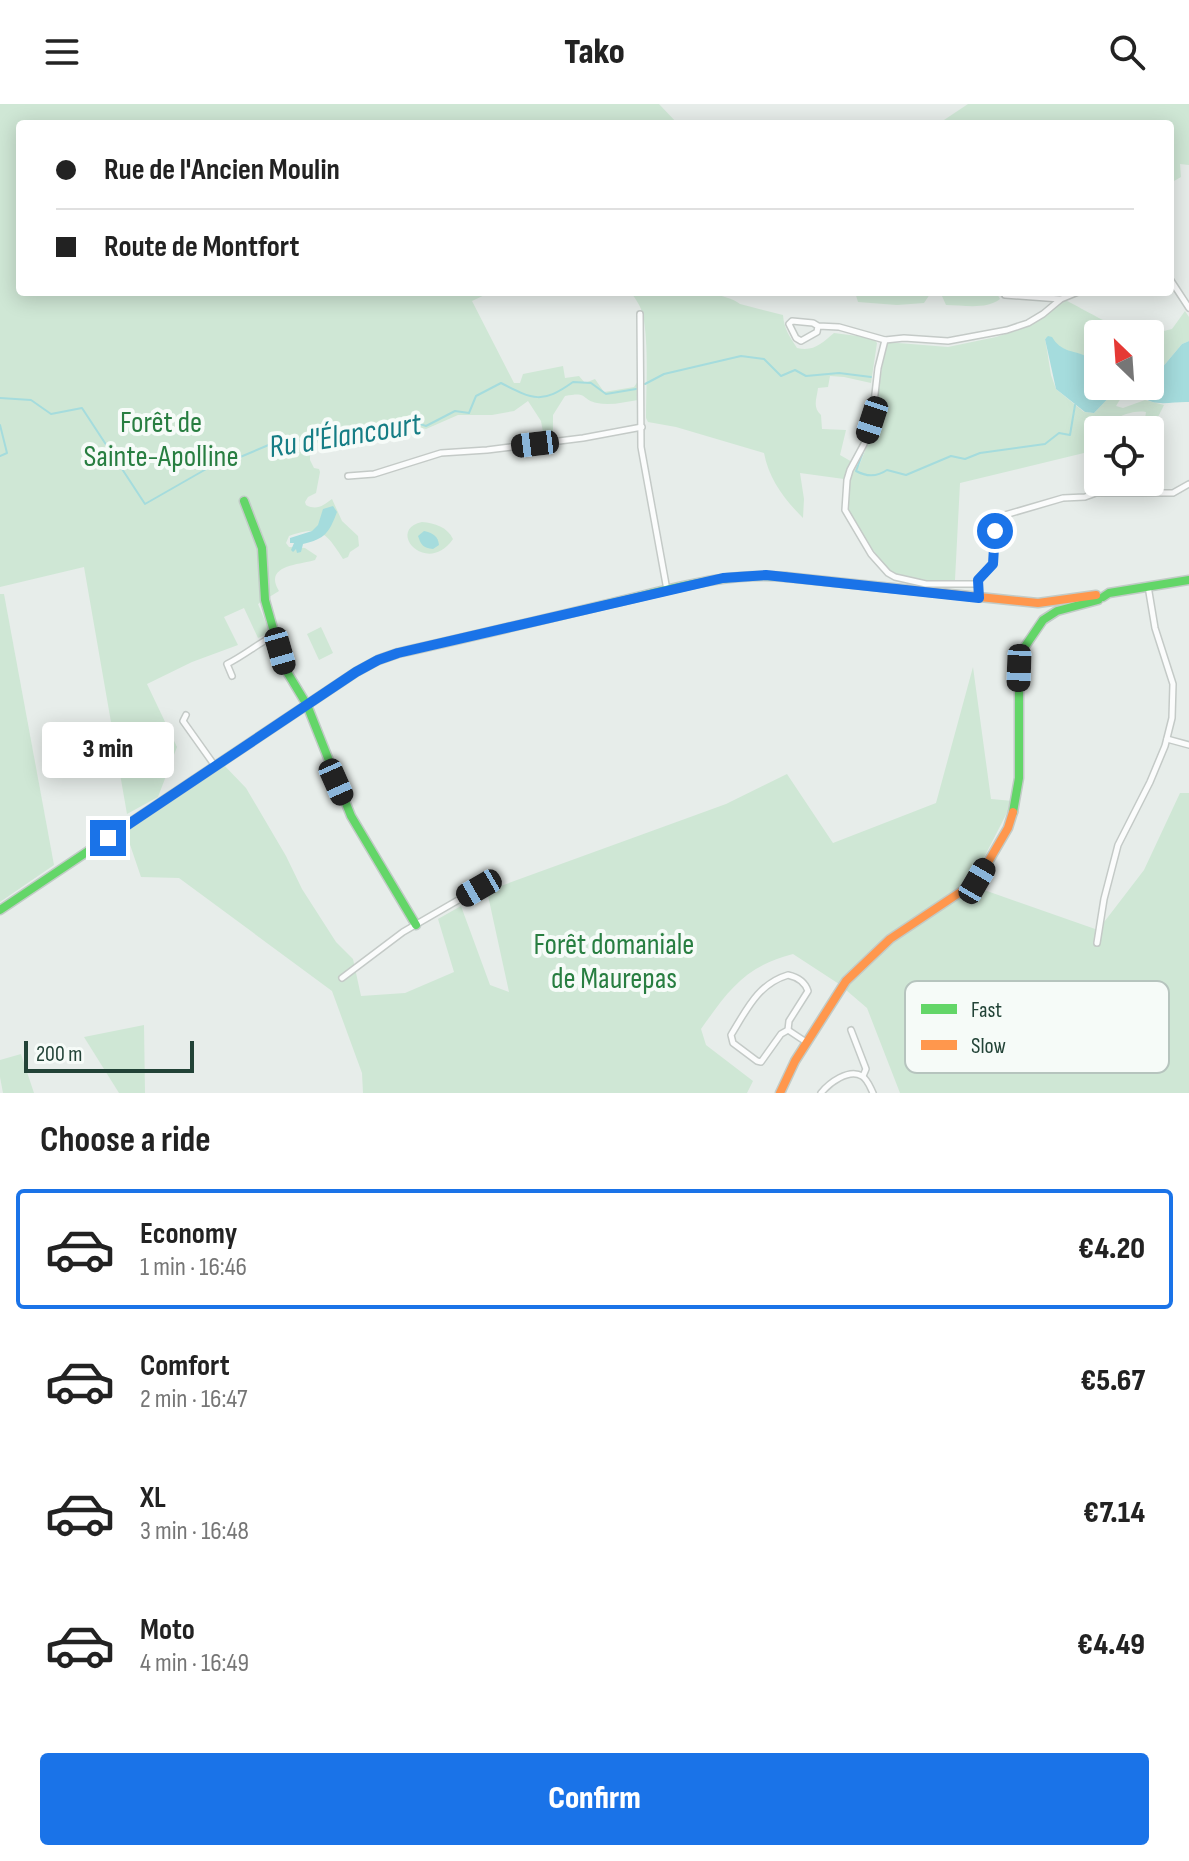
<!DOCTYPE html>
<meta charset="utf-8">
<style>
:root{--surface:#fff;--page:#f6f6f6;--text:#222;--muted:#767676;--line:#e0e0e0;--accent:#1a73e8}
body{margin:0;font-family:"Sofia Sans Condensed",sans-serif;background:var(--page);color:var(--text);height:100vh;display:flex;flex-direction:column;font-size:30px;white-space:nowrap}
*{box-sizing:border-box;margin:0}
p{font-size:26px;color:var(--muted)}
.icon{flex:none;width:44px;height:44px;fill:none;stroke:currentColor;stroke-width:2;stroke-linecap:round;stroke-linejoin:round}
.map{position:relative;height:989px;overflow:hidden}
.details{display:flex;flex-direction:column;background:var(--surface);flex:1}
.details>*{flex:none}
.hud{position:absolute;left:16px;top:16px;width:1158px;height:176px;border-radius:8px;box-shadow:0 4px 20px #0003;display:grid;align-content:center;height:176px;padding:0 40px;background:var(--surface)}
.needle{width:52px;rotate:335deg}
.fabs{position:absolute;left:1084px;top:216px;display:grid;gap:16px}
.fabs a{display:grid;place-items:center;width:80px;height:80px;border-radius:8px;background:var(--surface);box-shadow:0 4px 20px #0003;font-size:40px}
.scale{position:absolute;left:24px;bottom:20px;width:170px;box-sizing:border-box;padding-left:8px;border:4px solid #224337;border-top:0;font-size:22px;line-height:28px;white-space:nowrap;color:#224337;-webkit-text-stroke:6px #f6fbf8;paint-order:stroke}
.end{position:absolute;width:36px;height:36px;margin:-18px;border:10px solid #1a73e8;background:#fff;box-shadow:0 0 0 4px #fff}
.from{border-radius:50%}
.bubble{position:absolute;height:56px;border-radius:8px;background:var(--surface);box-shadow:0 4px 20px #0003;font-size:26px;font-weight:800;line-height:56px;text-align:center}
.car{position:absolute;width:24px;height:48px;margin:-24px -12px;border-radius:10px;box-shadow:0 0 6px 2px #0007;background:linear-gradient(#222 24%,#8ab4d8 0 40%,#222 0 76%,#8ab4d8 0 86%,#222 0)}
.hud b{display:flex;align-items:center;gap:28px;height:76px;font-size:30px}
.hud b+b{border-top:2px solid var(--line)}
.hud i{width:20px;height:20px;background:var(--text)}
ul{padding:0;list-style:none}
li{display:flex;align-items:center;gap:24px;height:120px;margin:0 16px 12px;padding:0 24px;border:4px solid transparent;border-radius:8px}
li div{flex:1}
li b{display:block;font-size:30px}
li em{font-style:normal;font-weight:800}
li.on{border-color:var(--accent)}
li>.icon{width:72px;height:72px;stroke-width:1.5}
h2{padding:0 40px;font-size:36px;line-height:96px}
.button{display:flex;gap:16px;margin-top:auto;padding:16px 40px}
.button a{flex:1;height:92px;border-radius:8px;background:var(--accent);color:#fff;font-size:32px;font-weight:800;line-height:92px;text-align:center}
header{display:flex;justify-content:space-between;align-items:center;height:104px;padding:0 40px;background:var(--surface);font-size:36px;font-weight:800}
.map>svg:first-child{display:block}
.green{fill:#cfe7d5}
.water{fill:#a5dcdd}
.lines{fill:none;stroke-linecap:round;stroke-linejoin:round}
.stream{stroke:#a5dcdd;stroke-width:2}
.street-casing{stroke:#c4cac7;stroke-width:8}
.fast-casing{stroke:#c2cbc7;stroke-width:11}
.slow-casing{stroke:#c2cbc7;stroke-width:11}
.street{stroke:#fbfcfc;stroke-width:5}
.fast{stroke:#63d668;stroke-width:8}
.slow{stroke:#ff974d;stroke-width:8}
.route{stroke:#1a73e8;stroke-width:10}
.labels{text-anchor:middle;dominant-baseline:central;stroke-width:8;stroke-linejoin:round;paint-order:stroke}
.park-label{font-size:30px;fill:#287e41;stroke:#f6fbf8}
.water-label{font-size:32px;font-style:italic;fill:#157d85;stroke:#f6fbf8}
.key{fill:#f6fbf8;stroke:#b6c4be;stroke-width:2}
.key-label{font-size:22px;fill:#224337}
</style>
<header><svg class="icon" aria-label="menu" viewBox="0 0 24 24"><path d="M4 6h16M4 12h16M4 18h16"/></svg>Tako<svg class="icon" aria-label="search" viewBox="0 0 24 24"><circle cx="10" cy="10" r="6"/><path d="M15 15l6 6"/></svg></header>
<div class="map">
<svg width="1189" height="989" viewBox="0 0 1189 989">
<rect width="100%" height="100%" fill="#e7edea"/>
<g class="green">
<path d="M 0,0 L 659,0 L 678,20 L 20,20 L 20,188 L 491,188 L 472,197 L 514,279 L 520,279 L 523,270 L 563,262 L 565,274 L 579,272 L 585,279 L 595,275 L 604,288 L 634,283 L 638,277 L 638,296 C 625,298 610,302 597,299 C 580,295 589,287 565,292 L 553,311 L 553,333 L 544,333 L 541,317 L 528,297 L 514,307 L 492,311 L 458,311 L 426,325 L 410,321 L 379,331 L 365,330 L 351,337 L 310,339 L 310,356 L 314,364 L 319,365 L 320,368 L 316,389 L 308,393 L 305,398 L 306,401 C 317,407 324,401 332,395 L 342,417 L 358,432 L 359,442 L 350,448 L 348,453 L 343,455 C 326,428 320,421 289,432 L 286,439 L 289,443 L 305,444 L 317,452 L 315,456 C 299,461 263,461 279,487 L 258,500 L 270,529 L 258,534 L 244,504 L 224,513 L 238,541 L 192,558 L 147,580 L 177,643 L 158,693 L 127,710 L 84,463 L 0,483 Z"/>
<polygon points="968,0 1189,0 1189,61 1180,60 1181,73 1174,77 1170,65 1170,20 938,20"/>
<path d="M 627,188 C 656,188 717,183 740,200 L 783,211 C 784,225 790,233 797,244 C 814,248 822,239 834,229 L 873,234 L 877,239 L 871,279 L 844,273 L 830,272 L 828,283 L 818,284 C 817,294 812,303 821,311 L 822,325 L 846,326 L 840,351 L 859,362 L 872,329 L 886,238 L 948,243 L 996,233 L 1024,224 L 1041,215 L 1065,196 C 1086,206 1124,231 1147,230 C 1155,229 1164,227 1172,225 L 1185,207 L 1189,213 L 1189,237 L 1182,240 L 1150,278 L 1150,230 L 1098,230 L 1098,259 L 1085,252 L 1069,248 L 1045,234 L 1051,271 L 1056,285 L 1084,308 L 1094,309 L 1120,282 L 1132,282 L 1124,289 L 1116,302 L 1123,304 L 1145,296 L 1164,301 L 1157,315 L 1159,322 L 1147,326 L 1144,321 L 1146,308 C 1134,306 1122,311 1111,317 L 1108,326 L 1098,326 L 1098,336 L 1088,348 L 960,379 L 955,476 L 927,476 L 894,473 L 842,406 L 844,375 L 800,369 L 804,395 L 803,414 C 784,395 769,375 764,349 L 676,323 L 648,318 L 646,314 C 646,283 649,242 643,211 C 641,203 636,195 631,189 Z"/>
<path d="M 855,188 L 996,188 L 1000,195 C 986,206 963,201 946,201 L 942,192 L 930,190 L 924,199 L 897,201 L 858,198 Z"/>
<path d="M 422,418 C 435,419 447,423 453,435 C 427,473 385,426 422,418 Z"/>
<polygon points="0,490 4,490 54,761 0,798"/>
<polygon points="321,523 333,549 319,556 307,530"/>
<path d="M 973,563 L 991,695 L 1013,697 L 970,781 L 1098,826 L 1144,766 L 1180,689 L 1189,689 L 1189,989 L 900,989 L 867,904 L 839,880 L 793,850 C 745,862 728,887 701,925 L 706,941 L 753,977 L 747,989 L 363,989 L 362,969 L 332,887 L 179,774 L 141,773 L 125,726 L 221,658 L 246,684 L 286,752 L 302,785 L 336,838 L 353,855 L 361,892 L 405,889 L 454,868 L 438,815 L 461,802 L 490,881 L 509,888 L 487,787 L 726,700 L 787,670 L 833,739 L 936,699 Z"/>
<polygon points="144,921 145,989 119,989 84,933"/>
<polygon points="21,950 34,989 3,989 0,973 0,956"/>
</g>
<g class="water">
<path d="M 1048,232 L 1052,233 C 1061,248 1072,246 1086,252 C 1090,254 1094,257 1098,259 L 1098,282 L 1120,282 L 1094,309 L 1085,308 L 1056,285 L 1045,235 Z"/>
<path d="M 1189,237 L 1189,298 C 1172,297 1156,304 1141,292 L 1147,282 L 1150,282 L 1150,278 L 1182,240 Z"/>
<path d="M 333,402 L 337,408 C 329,429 325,435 303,440 L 301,448 L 297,449 L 296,445 L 293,448 L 291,446 L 294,439 L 290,439 L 290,434 L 312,427 L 318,421 L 323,405 Z"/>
<path d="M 424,427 C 433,429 438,432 439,441 L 433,445 C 423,444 421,441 418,432 Z"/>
</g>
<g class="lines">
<g class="stream">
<polyline points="645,280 664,270 741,252 764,255 781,272 795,266 806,272 839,269 871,273"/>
<polyline points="1137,282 1138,283"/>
<path d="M 0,294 L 31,296 L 51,310 L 82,304 L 145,400 L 222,356 L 226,359 L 278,337 L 350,335 L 366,328 L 381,330 L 392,324 L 398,324 L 411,317 L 426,322 L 455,307 L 469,309 L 476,292 L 501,279 C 534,296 542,300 573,278 L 591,279 L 606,290 L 636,285"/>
<polyline points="0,321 7,349 0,352"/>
<path d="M 863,348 L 856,367 C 867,373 877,373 887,366 L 906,371 L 951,352 L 965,355 L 980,349 L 1045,340 L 1059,329 L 1070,331 L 1075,301"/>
</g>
<defs>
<g id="street">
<polyline points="1170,175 1189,204"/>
<polyline points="1005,191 1060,195"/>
<polyline points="640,210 641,343 667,486"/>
<polyline points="818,222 817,228 801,237 796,234 789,220 792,217 813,219 818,222 839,223 885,236 904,234 948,237 1007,226 1028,219 1043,210 1061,195 1078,188"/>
<polyline points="885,236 878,264 872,316 864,340 850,366 847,376 845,406 871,450 888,469 895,473 926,480 977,480"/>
<polyline points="348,372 374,370 441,349 487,346 583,334 642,323"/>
<polyline points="979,494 978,476 993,460 995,417 998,413 1063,394 1085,393 1096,389 1173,389 1189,380"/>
<path d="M 232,572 L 227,560 C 245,551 257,540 275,531"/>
<polyline points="186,611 183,617 215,662"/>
<polyline points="1167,635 1189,641"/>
<polyline points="1097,839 1104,795 1118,741 1150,678 1165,642 1172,614 1173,580 1155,524 1148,482"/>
<path d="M 788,871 C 797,873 805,878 808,887 L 789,917 L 788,926 L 781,930 L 761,958 L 757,957 L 733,939 L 731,931 C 747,905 758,880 788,871 Z"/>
<polyline points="342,874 403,828 479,784"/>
<polyline points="788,926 806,938"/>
<polyline points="851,926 866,965 863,972"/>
<path d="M 821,989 C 829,979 849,964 862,972 C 868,976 870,983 873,989"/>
</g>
<g id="fast">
<polyline points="244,397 262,444 265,496 284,563 307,601 351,712 416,821"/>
<polyline points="1103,493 1109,489 1189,476"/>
<polyline points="1013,708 1019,674 1019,564 1024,544 1043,516 1057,507 1098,496"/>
<path d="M 0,806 L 356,568 L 378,556 L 398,549 C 470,533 541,516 612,499 C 669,486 727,467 786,473"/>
</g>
<g id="slow">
<polyline points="786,473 1038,499 1096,491"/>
<polyline points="780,989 795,957 846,877 890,835 977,777 1008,724 1013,708"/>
</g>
</defs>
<use href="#street" class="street-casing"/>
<use href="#fast" class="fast-casing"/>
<use href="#slow" class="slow-casing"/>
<use href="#street" class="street"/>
<use href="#fast" class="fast"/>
<use href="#slow" class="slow"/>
</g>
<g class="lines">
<polyline class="route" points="108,734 356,568 378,556 398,549 723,474 766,471 979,494 978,476 993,460 995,427"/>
</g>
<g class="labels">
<g class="park-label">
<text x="161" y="319">Forêt de<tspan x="161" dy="34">Sainte-Apolline</tspan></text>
<text x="614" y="841">Forêt domaniale<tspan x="614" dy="34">de Maurepas</tspan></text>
</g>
<g class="water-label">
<text transform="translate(345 332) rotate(-9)">Ru d'Élancourt</text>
</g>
</g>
<rect x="905" y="877" width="264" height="92" rx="12" class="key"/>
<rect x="921" y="900" width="36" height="10" fill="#63d668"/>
<rect x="921" y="936" width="36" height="10" fill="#ff974d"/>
<g class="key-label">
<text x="971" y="913">Fast</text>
<text x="971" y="949">Slow</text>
</g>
</svg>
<div class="fabs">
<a><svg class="needle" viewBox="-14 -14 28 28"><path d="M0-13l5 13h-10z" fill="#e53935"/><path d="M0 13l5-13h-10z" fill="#767676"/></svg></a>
<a><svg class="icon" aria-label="locate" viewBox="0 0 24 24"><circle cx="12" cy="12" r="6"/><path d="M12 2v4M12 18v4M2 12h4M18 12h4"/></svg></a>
</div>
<div class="scale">200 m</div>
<i class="end from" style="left:995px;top:427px"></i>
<i class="end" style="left:108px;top:734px"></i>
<div class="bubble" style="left:42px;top:618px;width:132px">3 min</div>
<i class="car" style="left:872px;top:316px;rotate:198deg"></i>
<i class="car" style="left:535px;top:340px;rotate:263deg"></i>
<i class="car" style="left:280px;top:547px;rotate:164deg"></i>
<i class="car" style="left:1019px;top:564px;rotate:182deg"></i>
<i class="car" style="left:336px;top:678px;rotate:156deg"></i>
<i class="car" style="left:977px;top:777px;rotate:30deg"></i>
<i class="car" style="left:479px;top:784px;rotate:240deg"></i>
<div class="hud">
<b><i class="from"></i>Rue de l'Ancien Moulin</b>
<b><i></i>Route de Montfort</b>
</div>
</div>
<section class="details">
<h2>Choose a ride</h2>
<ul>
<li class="on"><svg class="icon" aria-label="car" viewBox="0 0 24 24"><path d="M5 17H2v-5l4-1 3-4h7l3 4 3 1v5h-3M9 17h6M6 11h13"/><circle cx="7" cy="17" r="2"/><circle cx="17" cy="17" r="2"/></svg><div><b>Economy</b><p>1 min · 16:46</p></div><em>€4.20</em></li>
<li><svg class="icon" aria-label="car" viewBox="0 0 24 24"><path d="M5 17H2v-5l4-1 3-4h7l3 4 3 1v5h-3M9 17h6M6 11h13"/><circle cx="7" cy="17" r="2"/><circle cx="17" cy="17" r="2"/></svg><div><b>Comfort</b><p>2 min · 16:47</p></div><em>€5.67</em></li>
<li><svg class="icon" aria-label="car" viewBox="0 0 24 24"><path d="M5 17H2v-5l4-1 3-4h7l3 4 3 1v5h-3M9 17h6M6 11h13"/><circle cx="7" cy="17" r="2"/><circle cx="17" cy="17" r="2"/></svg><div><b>XL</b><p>3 min · 16:48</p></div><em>€7.14</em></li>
<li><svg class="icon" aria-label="car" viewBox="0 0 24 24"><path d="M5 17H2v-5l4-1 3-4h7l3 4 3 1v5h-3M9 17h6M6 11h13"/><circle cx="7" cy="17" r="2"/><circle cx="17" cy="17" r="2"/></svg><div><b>Moto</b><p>4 min · 16:49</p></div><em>€4.49</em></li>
</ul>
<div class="button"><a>Confirm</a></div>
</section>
